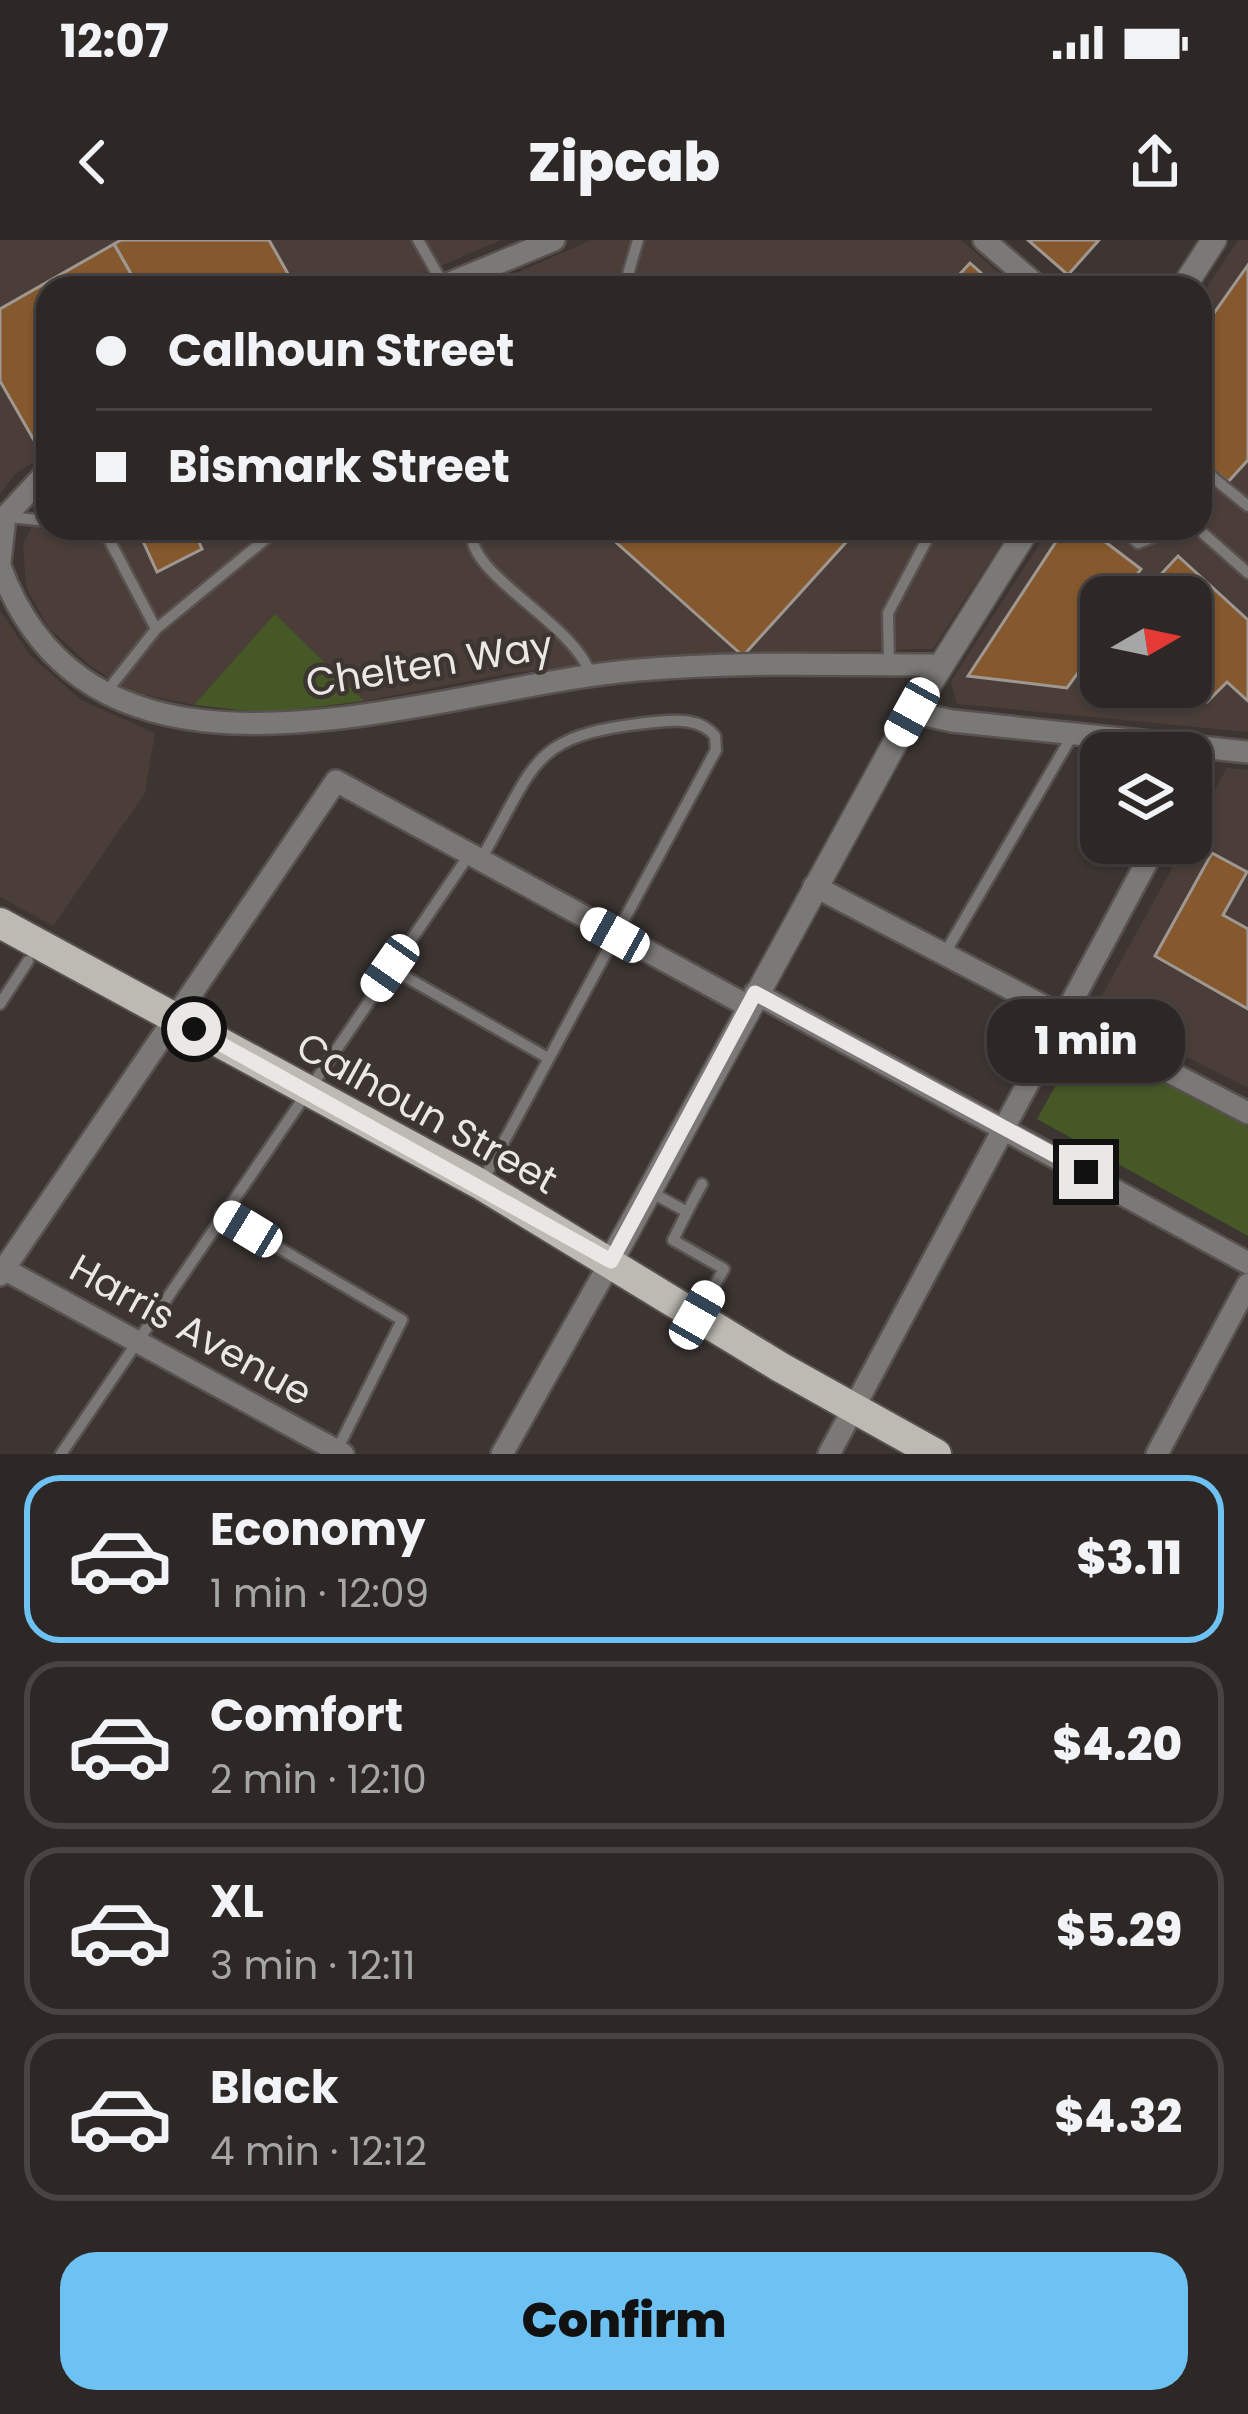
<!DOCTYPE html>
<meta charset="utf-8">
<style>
:root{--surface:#2d2826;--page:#35302e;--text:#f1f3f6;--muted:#a7a6a7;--line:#484443;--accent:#6dc2f3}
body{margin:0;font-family:Poppins,sans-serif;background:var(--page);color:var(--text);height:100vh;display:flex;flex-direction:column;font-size:45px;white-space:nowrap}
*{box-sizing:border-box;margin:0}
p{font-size:39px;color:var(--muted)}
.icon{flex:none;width:66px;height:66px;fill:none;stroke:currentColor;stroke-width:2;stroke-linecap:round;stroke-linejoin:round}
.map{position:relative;height:1214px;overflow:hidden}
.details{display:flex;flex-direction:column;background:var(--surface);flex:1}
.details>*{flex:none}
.hud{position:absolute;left:36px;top:36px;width:1176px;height:264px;border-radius:36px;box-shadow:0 3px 9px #0004,0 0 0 3px var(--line);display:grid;align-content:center;height:264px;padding:0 60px;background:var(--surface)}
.needle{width:78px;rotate:81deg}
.buttons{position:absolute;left:1080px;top:336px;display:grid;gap:24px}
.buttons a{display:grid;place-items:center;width:132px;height:132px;border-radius:24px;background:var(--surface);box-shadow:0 3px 9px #0004,0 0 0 3px var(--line);font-size:60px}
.end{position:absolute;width:54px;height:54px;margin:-27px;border:15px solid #ebe7e5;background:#111;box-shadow:0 0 0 6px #111}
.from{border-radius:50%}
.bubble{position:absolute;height:84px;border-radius:36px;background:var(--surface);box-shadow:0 3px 9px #0004,0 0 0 3px var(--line);font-size:39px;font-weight:800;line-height:84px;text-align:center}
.car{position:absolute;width:36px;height:72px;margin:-36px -18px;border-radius:15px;box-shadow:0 0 9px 3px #0007;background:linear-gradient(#fff 24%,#345 0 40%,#fff 0 76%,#345 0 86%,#fff 0)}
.hud b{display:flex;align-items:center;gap:42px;height:114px;font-size:45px}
.hud b+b{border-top:3px solid var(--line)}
.hud i{width:30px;height:30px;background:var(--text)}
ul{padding:21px 0 0;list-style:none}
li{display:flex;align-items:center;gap:36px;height:168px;margin:0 24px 18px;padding:0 36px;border:6px solid var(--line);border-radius:36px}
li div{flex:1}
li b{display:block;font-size:45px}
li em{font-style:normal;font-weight:800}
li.current{border-color:var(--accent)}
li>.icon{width:108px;height:108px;stroke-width:1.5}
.action{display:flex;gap:24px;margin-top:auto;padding:24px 60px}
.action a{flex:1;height:138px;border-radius:36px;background:var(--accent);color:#111;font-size:48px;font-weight:800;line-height:138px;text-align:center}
.status{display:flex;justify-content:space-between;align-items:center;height:84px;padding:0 60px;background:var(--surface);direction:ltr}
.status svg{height:33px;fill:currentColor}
header{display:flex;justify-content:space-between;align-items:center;height:156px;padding:0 60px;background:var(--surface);font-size:54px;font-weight:800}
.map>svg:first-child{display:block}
.built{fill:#4b3e39;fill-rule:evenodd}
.green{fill:#455826}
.building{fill:#85582d;stroke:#9f9892;stroke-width:3}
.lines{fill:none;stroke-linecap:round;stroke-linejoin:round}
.service-casing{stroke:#58514f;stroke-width:15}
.minor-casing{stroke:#58514f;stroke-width:26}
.tertiary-casing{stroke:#58514f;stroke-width:28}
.primary-casing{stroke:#58514f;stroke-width:34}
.service{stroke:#7a7976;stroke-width:10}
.minor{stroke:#7a7976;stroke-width:21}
.tertiary{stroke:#7a7976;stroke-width:24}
.primary{stroke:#bdbab3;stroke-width:30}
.route{stroke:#ebe7e5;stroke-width:15}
.labels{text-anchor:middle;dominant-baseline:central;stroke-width:9;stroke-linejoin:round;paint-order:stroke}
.street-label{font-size:39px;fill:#ebe7e5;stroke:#3c3532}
</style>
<div class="status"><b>12:07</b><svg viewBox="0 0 49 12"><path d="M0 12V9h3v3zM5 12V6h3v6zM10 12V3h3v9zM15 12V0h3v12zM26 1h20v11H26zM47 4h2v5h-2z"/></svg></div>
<header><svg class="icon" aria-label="back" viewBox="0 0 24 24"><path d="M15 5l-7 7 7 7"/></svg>Zipcab<svg class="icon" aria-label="share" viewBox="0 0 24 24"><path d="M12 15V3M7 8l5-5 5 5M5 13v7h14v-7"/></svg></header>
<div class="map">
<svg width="1248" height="1214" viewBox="0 0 1248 1214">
<rect width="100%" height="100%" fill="#3c3532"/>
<g class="built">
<polygon points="0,0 501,0 389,48 48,48 48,213 16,233 0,254"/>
<polygon points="591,0 961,0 1016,48 482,48"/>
<path d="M 1238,0 L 1248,0 L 1248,492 L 957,464 L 951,441 L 1050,288 L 1200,288 L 1200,58 ZM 1101,357 L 1191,357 L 1191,447 L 1101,447 Z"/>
<polygon points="48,256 48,288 1011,288 933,409 738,412 513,433 364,461 275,375 194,465 132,452 90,426 48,387 26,347 23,304"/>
<polygon points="0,370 30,415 81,460 155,493 145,553 53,686 0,657"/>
<polygon points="1227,528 1248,530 1248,848 1094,770 1186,603 1191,603 1191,593"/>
</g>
<g class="green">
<polygon points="275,374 364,461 267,473 194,465"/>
<polygon points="1081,800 1248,887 1248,996 1037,879"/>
</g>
<g class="building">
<polygon points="121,0 269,0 296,48 139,48 114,4"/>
<polygon points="1028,0 1099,0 1068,35"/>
<polygon points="114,4 139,48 48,48 48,213 43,216 0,141 0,69"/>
<polygon points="970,23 998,48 947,48"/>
<polygon points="1248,25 1248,220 1228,242 1200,219 1200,93"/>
<polygon points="137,288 193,288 202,309 157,332"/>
<polygon points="600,288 859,288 743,416"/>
<polygon points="1065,288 1087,288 1141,329 1136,336 1150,346 1178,316 1248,380 1248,461 1227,442 1207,462 1183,461 1167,447 1191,447 1191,357 1101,357 1101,401 1067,448 968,436"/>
<polygon points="1212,613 1247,632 1223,675 1248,689 1248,769 1155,716"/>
</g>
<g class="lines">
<defs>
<g id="service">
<polyline points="418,0 443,44"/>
<polyline points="624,48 638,0"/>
<polyline points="1200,227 1248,266"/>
<polyline points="1200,259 1213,237"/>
<polyline points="8,277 48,281"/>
<polyline points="103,288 156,389 107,451"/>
<path d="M 472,288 C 463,334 572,380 591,435"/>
<polyline points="1120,288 1138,303 1176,288"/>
<polyline points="1197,288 1248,333"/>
<polyline points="156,389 279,288"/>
<polyline points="889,424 888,373 933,288"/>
<path d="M 480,621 C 539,519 529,495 655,482 C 677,480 700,478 715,496 L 716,510 L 482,942"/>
<polyline points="945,713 1073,494"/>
<polyline points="390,728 548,818"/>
<polyline points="0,764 28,721"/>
<polyline points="649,951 687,972 673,1000 724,1029 699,1072"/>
<polyline points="687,972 702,944"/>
<polyline points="221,974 402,1080 336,1212"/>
<polyline points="61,1214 469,615"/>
</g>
<g id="minor">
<polyline points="984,0 1040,48"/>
<polyline points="438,48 554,0"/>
<polyline points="0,322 5,277 48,231"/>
<path d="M 0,326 C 96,590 437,446 638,430 C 738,421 840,425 940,425"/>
<polyline points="912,472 952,481 1248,512"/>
<polyline points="1191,539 1208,508"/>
<polyline points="814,646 1248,873"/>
<polyline points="755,753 1248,1023"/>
<polyline points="4,1029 343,1214"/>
<polyline points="0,1035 336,541 748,766"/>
<polyline points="502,1214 611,1021"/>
<polyline points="829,1214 1157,603"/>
<polyline points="1157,1214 1248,1044"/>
</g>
<g id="tertiary">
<polyline points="1183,48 1214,0"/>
<polyline points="611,1021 912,472 1028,288"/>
</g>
<polyline id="primary" points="0,683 480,944 780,1127 936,1214"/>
</defs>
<use href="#service" class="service-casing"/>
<use href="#minor" class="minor-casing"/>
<use href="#tertiary" class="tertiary-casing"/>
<use href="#primary" class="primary-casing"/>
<use href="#service" class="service"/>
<use href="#minor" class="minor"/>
<use href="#tertiary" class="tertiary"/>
<use href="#primary" class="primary"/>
</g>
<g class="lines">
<polyline class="route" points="194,789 611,1021 755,753 1086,932"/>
</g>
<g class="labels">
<g class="street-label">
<text transform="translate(429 424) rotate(-9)">Chelten Way</text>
<text transform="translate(427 873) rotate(29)">Calhoun Street</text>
<text transform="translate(191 1090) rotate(29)">Harris Avenue</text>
</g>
</g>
</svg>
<div class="buttons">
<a><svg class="needle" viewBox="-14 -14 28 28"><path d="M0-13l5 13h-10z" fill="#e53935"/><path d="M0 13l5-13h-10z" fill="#a7a6a7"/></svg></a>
<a><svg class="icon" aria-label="layers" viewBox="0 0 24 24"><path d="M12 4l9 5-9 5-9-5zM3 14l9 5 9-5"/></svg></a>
</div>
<i class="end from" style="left:194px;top:789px"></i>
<i class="end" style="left:1086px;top:932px"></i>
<div class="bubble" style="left:987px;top:759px;width:198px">1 min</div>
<i class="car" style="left:912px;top:472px;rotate:209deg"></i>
<i class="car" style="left:615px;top:695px;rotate:299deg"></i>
<i class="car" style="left:390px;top:728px;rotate:215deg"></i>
<i class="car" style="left:248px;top:989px;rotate:301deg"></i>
<i class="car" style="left:697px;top:1075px;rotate:30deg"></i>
<div class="hud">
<b><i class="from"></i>Calhoun Street</b>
<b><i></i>Bismark Street</b>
</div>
</div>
<section class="details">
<ul>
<li class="current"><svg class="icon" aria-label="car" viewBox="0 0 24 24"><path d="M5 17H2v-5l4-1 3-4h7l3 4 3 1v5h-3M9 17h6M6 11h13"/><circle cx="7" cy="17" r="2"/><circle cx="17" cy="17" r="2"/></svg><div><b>Economy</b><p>1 min · 12:09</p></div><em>$3.11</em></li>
<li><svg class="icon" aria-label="car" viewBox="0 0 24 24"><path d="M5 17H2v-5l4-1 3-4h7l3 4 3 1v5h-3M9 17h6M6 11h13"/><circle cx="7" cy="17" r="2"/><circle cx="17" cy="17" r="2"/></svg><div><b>Comfort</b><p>2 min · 12:10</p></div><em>$4.20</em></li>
<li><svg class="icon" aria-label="car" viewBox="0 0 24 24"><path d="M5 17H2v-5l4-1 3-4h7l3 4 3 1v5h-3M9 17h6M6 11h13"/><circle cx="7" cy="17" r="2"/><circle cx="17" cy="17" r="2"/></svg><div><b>XL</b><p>3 min · 12:11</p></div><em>$5.29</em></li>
<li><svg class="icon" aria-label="car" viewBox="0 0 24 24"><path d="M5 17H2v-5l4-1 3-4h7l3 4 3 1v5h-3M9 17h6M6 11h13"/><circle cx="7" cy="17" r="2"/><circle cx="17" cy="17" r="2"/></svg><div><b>Black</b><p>4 min · 12:12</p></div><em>$4.32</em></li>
</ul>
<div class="action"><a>Confirm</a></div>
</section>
